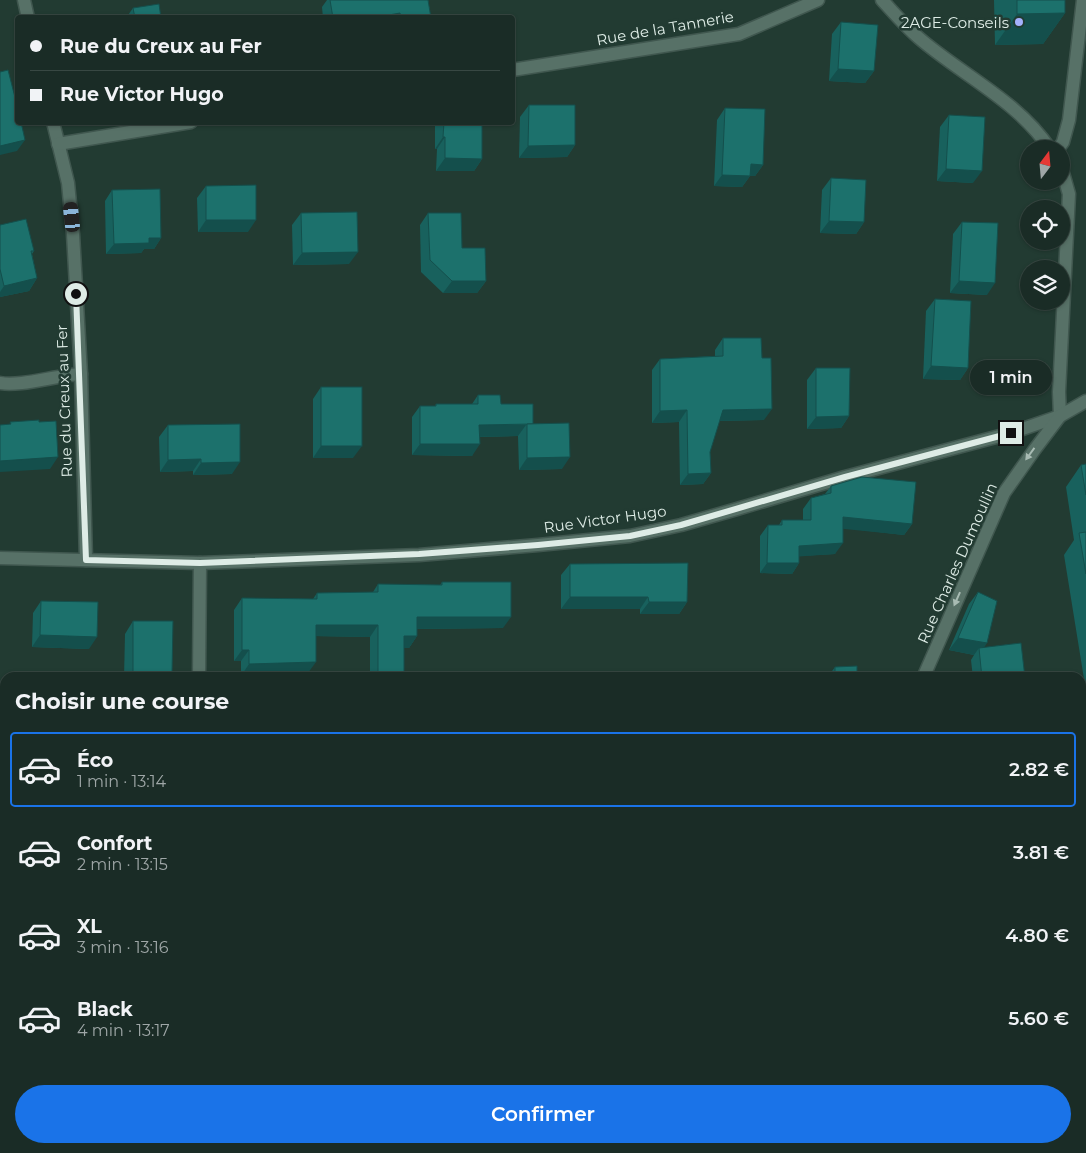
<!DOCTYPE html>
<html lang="fr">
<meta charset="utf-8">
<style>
:root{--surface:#1a2c26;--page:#23342e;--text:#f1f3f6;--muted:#9fa7a7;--line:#384843;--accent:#1a73e8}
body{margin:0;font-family:Montserrat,sans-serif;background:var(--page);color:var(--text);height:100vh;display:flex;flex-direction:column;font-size:19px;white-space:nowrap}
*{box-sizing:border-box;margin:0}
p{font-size:16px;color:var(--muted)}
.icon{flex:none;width:28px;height:28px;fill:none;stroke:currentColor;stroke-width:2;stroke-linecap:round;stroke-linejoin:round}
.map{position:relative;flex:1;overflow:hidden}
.panel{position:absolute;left:0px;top:672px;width:1086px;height:481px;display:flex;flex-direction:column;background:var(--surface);border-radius:15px 15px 0 0;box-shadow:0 1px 4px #0004,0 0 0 1px var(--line)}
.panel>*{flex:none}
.banner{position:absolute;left:15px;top:15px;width:500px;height:110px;border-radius:5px;box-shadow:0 1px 4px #0004,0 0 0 1px var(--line);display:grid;align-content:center;height:110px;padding:0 15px;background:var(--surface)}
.needle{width:32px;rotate:16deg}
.controls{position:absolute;left:1020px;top:140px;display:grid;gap:10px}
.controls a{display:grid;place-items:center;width:50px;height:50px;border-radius:50%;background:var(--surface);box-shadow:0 1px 4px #0004,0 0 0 1px var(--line);font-size:25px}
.end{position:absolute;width:22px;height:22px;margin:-11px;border:6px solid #deece6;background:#111;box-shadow:0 0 0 2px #111}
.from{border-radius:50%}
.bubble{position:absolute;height:35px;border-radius:18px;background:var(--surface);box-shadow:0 1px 4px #0004,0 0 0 1px var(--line);font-size:16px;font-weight:600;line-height:35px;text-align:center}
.car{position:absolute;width:15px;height:30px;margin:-15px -8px;border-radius:6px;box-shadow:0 0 4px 1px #0007;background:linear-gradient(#222 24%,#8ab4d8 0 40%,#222 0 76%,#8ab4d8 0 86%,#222 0)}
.banner b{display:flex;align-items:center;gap:18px;height:48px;font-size:19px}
.banner b+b{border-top:1px solid var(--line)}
.banner i{width:12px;height:12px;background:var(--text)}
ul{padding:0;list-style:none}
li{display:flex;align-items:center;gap:15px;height:75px;margin:0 10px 8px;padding:0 5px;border:2px solid transparent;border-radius:5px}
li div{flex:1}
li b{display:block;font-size:19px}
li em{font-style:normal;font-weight:600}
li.on{border-color:var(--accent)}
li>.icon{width:45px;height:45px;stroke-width:1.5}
h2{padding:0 15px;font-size:22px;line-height:60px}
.primary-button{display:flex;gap:10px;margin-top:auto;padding:10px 15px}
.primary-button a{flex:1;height:58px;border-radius:30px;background:var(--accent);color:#fff;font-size:20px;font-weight:600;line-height:58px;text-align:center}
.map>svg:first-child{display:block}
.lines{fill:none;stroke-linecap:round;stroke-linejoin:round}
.service-casing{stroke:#40574f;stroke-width:15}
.minor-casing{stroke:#40574f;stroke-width:15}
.service{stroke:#577167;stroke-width:12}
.minor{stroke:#577167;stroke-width:12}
.wall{fill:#18615d}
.shaded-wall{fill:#144f4c}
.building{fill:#1c716c;stroke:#144f4c}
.oneway{fill:#a8bbb3}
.route{stroke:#deece6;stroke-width:6}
.poi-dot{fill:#a4b1fc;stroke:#223b32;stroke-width:2}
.labels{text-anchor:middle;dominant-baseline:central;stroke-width:5;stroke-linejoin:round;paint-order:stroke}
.poi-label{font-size:15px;fill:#deece6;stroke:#223b32;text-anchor:end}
.street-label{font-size:15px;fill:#deece6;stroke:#223b32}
</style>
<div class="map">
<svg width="1086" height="1153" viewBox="0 0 1086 1153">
<rect width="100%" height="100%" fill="#223b32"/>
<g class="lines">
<defs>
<polyline id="service" points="1058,149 1063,142 1069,120 1083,0"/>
<g id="minor">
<polyline points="24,0 28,18"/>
<path d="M 882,0 C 894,13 906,27 919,38 C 962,75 1018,101 1050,149"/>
<polyline points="512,70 739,34 818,0"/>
<polyline points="53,122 68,183 73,234 81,374 86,560"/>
<polyline points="58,144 191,122"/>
<path d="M 0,383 C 20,387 57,375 81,374"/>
<polyline points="1060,416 1059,392 1069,194 1061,166"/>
<polyline points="0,558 200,563 419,555 538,545 630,536 681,525 737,509 845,477 1011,433 1060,416"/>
<polyline points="199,678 200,563"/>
<polyline points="923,678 1004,493 1035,449 1060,416 1086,401"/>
<polyline points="207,1149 208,1153"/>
<polyline points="646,1153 648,1149"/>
</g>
</defs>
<use href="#service" class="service-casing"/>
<use href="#minor" class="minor-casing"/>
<use href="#service" class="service"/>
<use href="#minor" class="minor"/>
</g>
<g class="wall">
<polygon points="327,0 428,0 431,18 323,18 322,7"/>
<polygon points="994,0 1065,0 1065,13 1043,44 995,45"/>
<polygon points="133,8 135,18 126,18"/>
<polygon points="841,22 874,71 865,83 829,81 832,34"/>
<polygon points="529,105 575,145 567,157 519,158 520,117"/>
<polygon points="725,108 763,165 755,176 750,176 742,187 714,186 717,120"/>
<polygon points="949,115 973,183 937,181 940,127"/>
<polygon points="437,122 482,122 482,159 474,171 436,171 437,149 435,149 435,124"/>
<polygon points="831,178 864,222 856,234 820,233 822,190"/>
<polygon points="206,186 248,232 198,232 197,198"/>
<polygon points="112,190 161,238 154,249 144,249 141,253 106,254 105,201"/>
<polygon points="301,213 349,264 293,265 292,225"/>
<polygon points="428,213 462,248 486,281 477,293 443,293 421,272 420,225"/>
<polygon points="962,222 987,295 950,293 953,234"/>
<polygon points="0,225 34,251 32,254 37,278 29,291 0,297"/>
<polygon points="935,299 968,368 960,380 923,379 926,311"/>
<polygon points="723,338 764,420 719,421 710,452 711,473 703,484 680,485 679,422 652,423 652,370 660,359 715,356 715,350"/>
<polygon points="816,368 849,416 841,428 807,429 807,380"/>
<polygon points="321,387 353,458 313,458 313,399"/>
<polygon points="478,395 501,404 533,424 562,469 519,470 518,436 480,437 472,456 412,455 412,417 420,406 435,406 436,404 472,404"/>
<polygon points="168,425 232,474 193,475 193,471 160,472 159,437"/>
<polygon points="1086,464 1086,685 1085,685 1064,555 1074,540 1066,487 1081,465"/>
<polygon points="831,486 912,524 904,535 843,528 835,554 799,556 799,563 792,574 760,573 760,536 768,525 779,525 782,520 803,520 803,509 811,498 825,494"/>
<polygon points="570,564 687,602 679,614 640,614 640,609 561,609 561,575"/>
<polygon points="442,582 503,628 417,629 417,636 409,648 404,648 404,678 370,678 370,637 316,636 308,673 241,676 241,661 234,661 234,610 242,598 313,599 317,593 373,592 378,584 440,585"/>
<polygon points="978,592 984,648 1025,678 973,678 971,660 974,655 949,650 969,604"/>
<polygon points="41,601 89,649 32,647 33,613"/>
<polygon points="133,621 172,673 168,678 124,678 125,634"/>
<polygon points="835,667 857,678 827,678"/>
<rect x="250" y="1149" width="43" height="4"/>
<polygon points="405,1149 489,1149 489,1153 406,1153"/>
<polygon points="712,1149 748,1149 747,1153 712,1153"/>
</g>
<g class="shaded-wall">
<polygon points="400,13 396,18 372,18"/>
<polygon points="1065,13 1043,44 995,45 1017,14"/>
<polygon points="838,69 874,71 865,83 829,81"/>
<polygon points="443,137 445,137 437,149 435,149"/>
<polygon points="25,140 17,151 0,155 0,146"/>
<polygon points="575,145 567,157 519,158 528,146"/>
<polygon points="445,158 482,159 474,171 436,171"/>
<polygon points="751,164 763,165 755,176 743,176"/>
<polygon points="946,169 982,171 973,183 937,181"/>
<polygon points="722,175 750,176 742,187 714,186"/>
<polygon points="206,220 256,220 248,232 198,232"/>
<polygon points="829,221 864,222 856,234 820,233"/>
<polygon points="149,238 161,238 154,249 144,249 141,253 106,254 114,244"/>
<polygon points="358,252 349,264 293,265 302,253"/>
<polygon points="37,278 29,291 0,297 0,292 4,286"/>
<polygon points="452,281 486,281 477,293 443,293"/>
<polygon points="959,281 995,283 987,295 950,293"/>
<polygon points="931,366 968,368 960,380 923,379"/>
<polygon points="772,409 764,420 715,421 723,410"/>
<polygon points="687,410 679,422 652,423 660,411"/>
<polygon points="849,416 841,428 807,429 816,417"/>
<polygon points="479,425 526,425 518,436 472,437"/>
<polygon points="420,444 480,444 472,456 412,455"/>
<polygon points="321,446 362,446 353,458 313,458"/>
<polygon points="58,457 50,469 0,472 0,461"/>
<polygon points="570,457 562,469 519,470 527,458"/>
<polygon points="201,459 193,471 160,472 168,460"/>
<polygon points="240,462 232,474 193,475 201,463"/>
<polygon points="711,473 703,484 680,485 688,474"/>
<polygon points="843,517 912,524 904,535 835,528"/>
<polygon points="843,543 835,554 792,557 799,546"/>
<polygon points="767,563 799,563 792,574 760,573"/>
<polygon points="570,597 648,597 640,609 561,609"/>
<polygon points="649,602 687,602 679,614 640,614"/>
<polygon points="417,617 511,617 503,628 409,629"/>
<polygon points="316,625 378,625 370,637 308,636"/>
<polygon points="40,635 97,637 89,649 32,647"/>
<polygon points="404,636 417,636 409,648 396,648"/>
<polygon points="958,638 987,643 980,654 979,648 974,655 949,650"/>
<polygon points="242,650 249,650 241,661 234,661"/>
<polygon points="316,662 308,673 241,676 249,664"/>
<polygon points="133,672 172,673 168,678 129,678"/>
</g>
<g class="building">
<polygon points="330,0 428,0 431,18 401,18 400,13 372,18 333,18"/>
<polygon points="1017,0 1065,0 1065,13 1017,14"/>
<polygon points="159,4 161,18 135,18 133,8"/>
<polygon points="841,22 878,25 874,71 838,69"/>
<polygon points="8,70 18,109 18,122 21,122 25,140 0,146 0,72"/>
<polygon points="529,105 575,105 575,145 528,146"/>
<polygon points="725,108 765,109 763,165 751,164 750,176 722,175"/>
<polygon points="949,115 985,117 982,171 946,169"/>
<polygon points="444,122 482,122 482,159 445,158 445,137 443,137"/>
<polygon points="831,178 866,180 864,222 829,221"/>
<polygon points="256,185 256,220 206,220 206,186"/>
<polygon points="160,189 161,238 149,238 149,243 114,244 112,190"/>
<polygon points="357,212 358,252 302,253 301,213"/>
<polygon points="428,213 461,213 462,248 485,248 486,281 452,281 430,260"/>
<polygon points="26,219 34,251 31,251 37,278 4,286 0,269 0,225"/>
<polygon points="962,222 998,223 995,283 959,281"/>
<polygon points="935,299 971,301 968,368 931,366"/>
<polygon points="723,338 761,338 762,358 771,358 772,409 723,410 710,452 711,473 688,474 687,410 660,411 660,359 723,356"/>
<polygon points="816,368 850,368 849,416 816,417"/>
<rect x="321" y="387" width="41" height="59"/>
<polygon points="478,395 500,395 501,404 533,404 533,424 479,425 480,444 420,444 420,406 436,406 436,404 478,404"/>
<polygon points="39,420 39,422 56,421 58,457 0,461 0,425 11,424 10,422"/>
<polygon points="569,423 570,457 527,458 527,424"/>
<polygon points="240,424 240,462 201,463 201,459 168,460 168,425"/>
<polygon points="1086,464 1086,495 1081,465"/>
<polygon points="862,477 916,482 912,524 843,517 843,543 799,546 799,563 767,563 768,525 782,525 782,520 811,520 811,498 831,493 831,486"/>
<polygon points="1086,532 1086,574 1079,533"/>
<polygon points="688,563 687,602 649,602 648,597 570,597 570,564"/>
<polygon points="442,582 511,582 511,617 417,617 417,636 404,636 404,678 378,678 378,625 316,625 316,662 249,664 249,650 242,650 242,598 317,599 317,593 378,592 378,584 442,585"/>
<polygon points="978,592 997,601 987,643 958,638"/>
<polygon points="41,601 98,602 97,637 40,635"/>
<polygon points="133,621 173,621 172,673 133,672"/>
<polygon points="1021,643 1025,678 982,678 979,648"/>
<polygon points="857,666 857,678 835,678 835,667"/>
<polygon points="165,1149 165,1153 129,1153 129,1151"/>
<polygon points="258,1149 293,1149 293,1153 259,1153"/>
<polygon points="414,1149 489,1149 489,1153 415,1153"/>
<polygon points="720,1149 748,1149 748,1152 720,1153"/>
</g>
<defs><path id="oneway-solid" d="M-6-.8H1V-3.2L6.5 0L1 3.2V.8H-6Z" transform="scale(1.25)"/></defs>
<g class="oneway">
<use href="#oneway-solid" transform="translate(1030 454) rotate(126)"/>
<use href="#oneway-solid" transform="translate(957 599) rotate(114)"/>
</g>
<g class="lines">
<polyline class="route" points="76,294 86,560 200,563 419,554 538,545 630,536 681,525 845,477 1011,433"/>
</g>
<circle class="poi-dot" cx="1019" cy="22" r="5"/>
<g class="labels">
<g class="poi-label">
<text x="1009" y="22">2AGE-Conseils</text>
</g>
<g class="street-label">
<text transform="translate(665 28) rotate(-10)">Rue de la Tannerie</text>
<text transform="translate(64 401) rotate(-92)">Rue du Creux au Fer</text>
<text transform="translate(605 519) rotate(-8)">Rue Victor Hugo</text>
<text transform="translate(957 563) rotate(-66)">Rue Charles Dumoullin</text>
</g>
</g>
</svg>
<div class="controls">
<a><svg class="needle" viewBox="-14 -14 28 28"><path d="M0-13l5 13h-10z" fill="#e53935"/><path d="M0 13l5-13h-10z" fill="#9fa7a7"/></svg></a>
<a><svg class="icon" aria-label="locate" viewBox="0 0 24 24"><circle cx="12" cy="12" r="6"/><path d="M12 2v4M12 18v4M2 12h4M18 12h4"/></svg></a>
<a><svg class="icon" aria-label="layers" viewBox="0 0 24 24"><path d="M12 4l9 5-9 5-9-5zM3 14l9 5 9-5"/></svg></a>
</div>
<i class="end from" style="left:76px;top:294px"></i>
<i class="end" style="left:1011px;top:433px"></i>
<div class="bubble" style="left:970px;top:360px;width:82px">1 min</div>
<i class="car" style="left:72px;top:217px;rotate:354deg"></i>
<div class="banner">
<b><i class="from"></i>Rue du Creux au Fer</b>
<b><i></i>Rue Victor Hugo</b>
</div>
<section class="panel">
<h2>Choisir une course</h2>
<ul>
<li class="on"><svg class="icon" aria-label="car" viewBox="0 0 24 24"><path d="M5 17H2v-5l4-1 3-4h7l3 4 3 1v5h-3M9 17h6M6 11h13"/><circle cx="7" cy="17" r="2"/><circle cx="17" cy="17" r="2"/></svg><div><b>Éco</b><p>1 min · 13:14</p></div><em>2.82 €</em></li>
<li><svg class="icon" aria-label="car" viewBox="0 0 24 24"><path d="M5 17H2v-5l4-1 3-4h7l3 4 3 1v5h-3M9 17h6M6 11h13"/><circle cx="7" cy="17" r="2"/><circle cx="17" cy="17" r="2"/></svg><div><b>Confort</b><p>2 min · 13:15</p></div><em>3.81 €</em></li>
<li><svg class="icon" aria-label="car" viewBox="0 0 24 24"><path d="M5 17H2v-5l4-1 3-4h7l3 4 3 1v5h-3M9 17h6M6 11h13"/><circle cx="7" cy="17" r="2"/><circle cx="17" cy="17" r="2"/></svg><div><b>XL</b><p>3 min · 13:16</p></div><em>4.80 €</em></li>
<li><svg class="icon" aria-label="car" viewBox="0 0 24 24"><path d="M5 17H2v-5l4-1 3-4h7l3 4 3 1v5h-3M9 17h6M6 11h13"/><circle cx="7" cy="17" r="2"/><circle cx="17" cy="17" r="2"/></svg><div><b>Black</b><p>4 min · 13:17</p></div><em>5.60 €</em></li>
</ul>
<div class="primary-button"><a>Confirmer</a></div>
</section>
</div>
